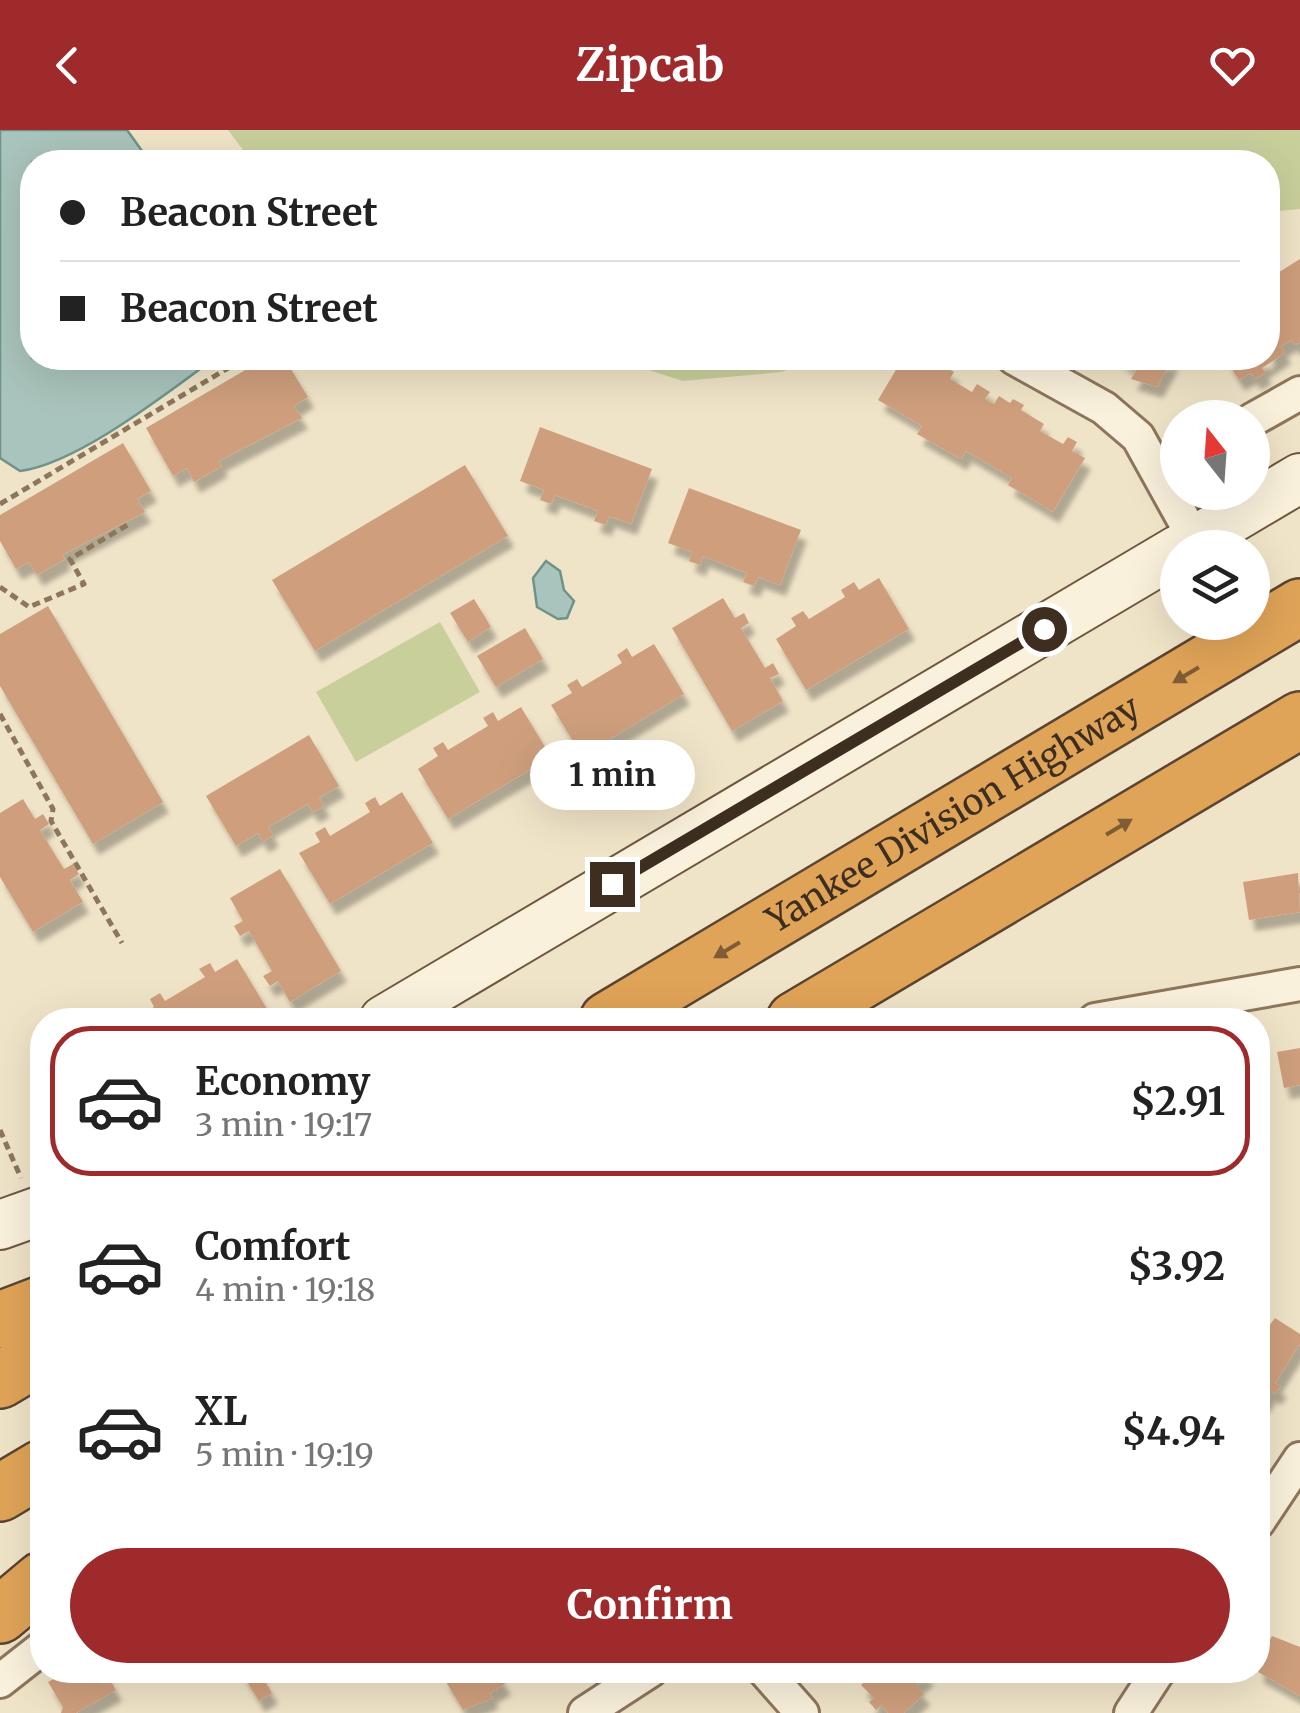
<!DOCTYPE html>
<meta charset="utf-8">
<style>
:root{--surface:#fff;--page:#f2f2f2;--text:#222;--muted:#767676;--line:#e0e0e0;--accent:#9e2a2b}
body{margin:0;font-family:Merriweather,serif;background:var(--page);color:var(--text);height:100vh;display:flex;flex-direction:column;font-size:38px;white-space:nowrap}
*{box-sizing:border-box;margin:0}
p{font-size:32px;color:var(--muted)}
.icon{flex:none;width:55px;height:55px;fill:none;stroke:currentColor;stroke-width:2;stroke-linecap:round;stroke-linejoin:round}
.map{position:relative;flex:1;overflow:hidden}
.side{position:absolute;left:30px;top:878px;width:1240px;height:675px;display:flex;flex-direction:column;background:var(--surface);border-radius:40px;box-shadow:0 10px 40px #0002}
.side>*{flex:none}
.hud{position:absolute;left:20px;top:20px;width:1260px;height:220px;border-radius:40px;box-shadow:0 10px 40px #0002;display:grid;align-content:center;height:220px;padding:0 40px;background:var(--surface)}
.needle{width:65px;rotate:343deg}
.tools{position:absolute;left:1160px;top:270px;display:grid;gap:20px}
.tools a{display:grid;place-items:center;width:110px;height:110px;border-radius:50%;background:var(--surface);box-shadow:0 10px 40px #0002;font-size:50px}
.end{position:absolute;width:45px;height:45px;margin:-22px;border:12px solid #3d2e20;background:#fff;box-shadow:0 0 0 5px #fff}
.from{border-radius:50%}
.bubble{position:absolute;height:70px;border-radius:35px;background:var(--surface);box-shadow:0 10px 40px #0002;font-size:32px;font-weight:700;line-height:70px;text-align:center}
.hud b{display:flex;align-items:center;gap:35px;height:95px;font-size:38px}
.hud b+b{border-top:2px solid var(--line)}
.hud i{width:25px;height:25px;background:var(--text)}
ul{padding:18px 0 0;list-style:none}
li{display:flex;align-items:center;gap:30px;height:150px;margin:0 20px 15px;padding:0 20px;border:5px solid transparent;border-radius:40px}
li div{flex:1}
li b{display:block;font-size:38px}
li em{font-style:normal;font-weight:700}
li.current{border-color:var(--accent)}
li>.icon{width:90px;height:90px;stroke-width:1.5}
.button{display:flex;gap:20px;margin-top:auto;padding:20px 40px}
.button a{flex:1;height:115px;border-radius:60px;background:var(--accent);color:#fff;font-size:40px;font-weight:700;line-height:115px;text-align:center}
header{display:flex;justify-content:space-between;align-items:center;height:130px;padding:0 40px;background:var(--accent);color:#fff;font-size:45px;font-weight:700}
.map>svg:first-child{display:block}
.green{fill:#c9cf9b}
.water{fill:#a9c4bc;stroke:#6f938a;stroke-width:2.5}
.building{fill:#cf9f7d;filter:url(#shadow)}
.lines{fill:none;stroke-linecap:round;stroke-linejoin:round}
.street-casing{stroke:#8d765c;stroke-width:38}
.secondary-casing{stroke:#6f573f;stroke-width:52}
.highway-casing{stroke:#5b4430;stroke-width:60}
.path{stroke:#8d765c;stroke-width:5;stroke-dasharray:8 5;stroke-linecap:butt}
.street{stroke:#faf1dc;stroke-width:32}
.secondary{stroke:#faf1dc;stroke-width:48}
.highway{stroke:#e0a458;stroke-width:55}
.oneway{fill:#7e5d36}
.route{stroke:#3d2e20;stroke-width:12}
.labels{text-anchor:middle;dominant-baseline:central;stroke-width:10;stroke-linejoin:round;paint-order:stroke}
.street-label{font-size:35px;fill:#3d2e20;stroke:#f7eed8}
</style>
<header><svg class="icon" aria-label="back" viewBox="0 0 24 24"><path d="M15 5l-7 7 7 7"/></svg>Zipcab<svg class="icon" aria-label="heart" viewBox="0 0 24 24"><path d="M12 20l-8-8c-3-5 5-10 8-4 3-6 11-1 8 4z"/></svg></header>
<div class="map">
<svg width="1300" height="1583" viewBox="0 0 1300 1583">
<defs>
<filter id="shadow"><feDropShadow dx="6" dy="11" stdDeviation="2.5" flood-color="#0004"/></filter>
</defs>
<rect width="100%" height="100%" fill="#f0e4c8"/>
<g class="green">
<polygon points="228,0 1300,0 1300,79 1268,82 1268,32 252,32"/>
<polygon points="611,228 816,228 782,242 683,251"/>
<polygon points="440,492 480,562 356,632 316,562"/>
</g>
<g class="water">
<path d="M 0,0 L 127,0 L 150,32 L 32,32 L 32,228 L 215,228 C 167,263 77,334 20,341 L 0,328 Z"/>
<polygon points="546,431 560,441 564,460 574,471 567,488 558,489 537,477 533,448"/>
</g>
<g class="building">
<polygon points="1300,129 1300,212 1295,215 1292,210 1281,216 1285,223 1262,238 1266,243 1255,249 1251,243 1239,250 1225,228 1268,228 1268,149"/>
<polygon points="266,228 284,228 308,267 294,276 302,288 219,331 222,336 194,352 187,338 173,346 146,298"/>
<polygon points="903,228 930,228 954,242 950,249 972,262 977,254 990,262 985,269 994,274 999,266 1010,273 1013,269 1024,275 1021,280 1044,294 1040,301 1063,314 1068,307 1077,312 1072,321 1085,328 1053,382 1008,355 1012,348 966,321 961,329 917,304 922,296 878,270"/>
<polygon points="1117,228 1173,228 1157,257 1131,249 1137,239"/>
<polygon points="540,297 652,339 631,394 609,386 606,395 594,391 598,381 555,365 551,374 540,370 544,360 520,351"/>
<polygon points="123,313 151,361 137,369 145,382 62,425 65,429 37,445 29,432 16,439 0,411 0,385"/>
<polygon points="465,335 508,406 315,521 272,450"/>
<polygon points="689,358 801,400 780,455 758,447 754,456 743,452 747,443 703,426 700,435 689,431 692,422 668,413"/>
<polygon points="879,448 909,499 806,560 776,509 796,496 791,488 803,481 809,489 845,467 841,460 854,452 859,460"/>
<polygon points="723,468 735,488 744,483 749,493 741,498 765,538 773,533 779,544 770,548 783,571 732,601 672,498"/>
<polygon points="474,469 491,497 468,512 450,483"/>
<polygon points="48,476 163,672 93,714 0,556 0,504"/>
<polygon points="525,498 543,529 496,557 477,526"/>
<polygon points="654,514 684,564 582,626 551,575 572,563 567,555 577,549 582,557 622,533 617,525 627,518 632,527"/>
<polygon points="521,577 551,627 448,689 418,639 438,626 433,618 443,612 448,620 488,596 483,588 493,582 498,591"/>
<polygon points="309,605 339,656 319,668 324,676 313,682 308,674 268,697 273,705 263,712 258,703 236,716 206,666"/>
<polygon points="402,662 433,713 330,774 299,723 320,712 315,703 325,697 330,706 370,682 365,673 375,667 380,676"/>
<polygon points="23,669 35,689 43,684 49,694 40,700 64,739 73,734 79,744 70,750 83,772 33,802 0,747 0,683"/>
<polygon points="280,739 341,841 290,872 278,851 270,856 263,846 272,841 249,801 240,806 234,796 243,791 230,768"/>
<polygon points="1298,743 1300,782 1249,790 1243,752"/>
<polygon points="237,829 267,879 249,890 133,890 154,877 150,869 160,863 165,871 205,847 199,839 210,833 215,842"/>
<polygon points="1300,918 1300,955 1284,958 1277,922"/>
<polygon points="1275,1188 1300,1204 1300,1214 1275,1253 1281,1256 1275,1264 1270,1261 1264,1272 1258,1268 1258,1211"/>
<polygon points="1272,1506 1300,1517 1300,1566 1258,1542 1258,1531"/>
<polygon points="69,1540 104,1540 116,1560 76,1583 61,1583 63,1577 48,1552"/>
<polygon points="244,1540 258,1540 272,1563 259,1571 241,1542"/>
<polygon points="455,1540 496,1540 505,1554 490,1563 493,1568 463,1580 443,1547"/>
<polygon points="877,1540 923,1540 928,1544 916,1555 924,1564 904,1583 888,1583 881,1575 876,1580 869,1572 874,1568 861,1555"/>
</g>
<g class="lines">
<defs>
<g id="street">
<polyline points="1014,228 1104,278 1138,307 1195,410"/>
<polyline points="1252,290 1300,263"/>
<polyline points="1095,890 1300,854"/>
<polyline points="1258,1392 1300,1329"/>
<polyline points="764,1540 802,1583"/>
<polyline points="0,1551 42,1518"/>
<polyline points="585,1583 651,1540"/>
<polyline points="1131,1583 1159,1540"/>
</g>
<g id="secondary">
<polyline points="1182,418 1300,348"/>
<polyline points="384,890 1178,420"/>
<polyline points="0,1095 42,1080"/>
</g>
<g id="highway">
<path id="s1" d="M 608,890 L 1300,477"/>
<polyline points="795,890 1300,590"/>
<polyline points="0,1190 42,1174"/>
<polyline points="0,1250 42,1225"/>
<polyline points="0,1363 42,1338"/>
<polyline points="0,1485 42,1450"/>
</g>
</defs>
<use href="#street" class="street-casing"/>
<use href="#secondary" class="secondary-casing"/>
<use href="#highway" class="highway-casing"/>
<g class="path">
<polyline points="0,374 245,228"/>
<polyline points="0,457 29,477 84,454 70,429 129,394"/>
<polyline points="0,584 53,679 51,691 122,813"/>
<polyline points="0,1000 21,1048"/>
</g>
<use href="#street" class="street"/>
<use href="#secondary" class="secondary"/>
<use href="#highway" class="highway"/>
</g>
<defs><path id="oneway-solid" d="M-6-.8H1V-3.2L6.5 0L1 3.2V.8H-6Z" transform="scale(2.5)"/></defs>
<g class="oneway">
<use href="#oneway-solid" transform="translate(1186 545) rotate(149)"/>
<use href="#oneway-solid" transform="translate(1119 697) rotate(-31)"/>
<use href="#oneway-solid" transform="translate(727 820) rotate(149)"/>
</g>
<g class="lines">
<polyline class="route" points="612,754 1044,499"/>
</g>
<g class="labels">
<g class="street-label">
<text stroke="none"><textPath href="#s1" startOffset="402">Yankee Division Highway</textPath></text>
</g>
</g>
</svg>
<div class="tools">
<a><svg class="needle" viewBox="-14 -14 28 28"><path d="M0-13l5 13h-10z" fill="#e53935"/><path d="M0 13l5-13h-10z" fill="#767676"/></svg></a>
<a><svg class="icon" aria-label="layers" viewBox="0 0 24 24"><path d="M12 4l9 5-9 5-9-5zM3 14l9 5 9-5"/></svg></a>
</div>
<i class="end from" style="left:1044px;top:499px"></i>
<i class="end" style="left:612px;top:754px"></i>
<div class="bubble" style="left:530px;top:610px;width:165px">1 min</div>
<div class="hud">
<b><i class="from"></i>Beacon Street</b>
<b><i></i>Beacon Street</b>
</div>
<section class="side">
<ul>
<li class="current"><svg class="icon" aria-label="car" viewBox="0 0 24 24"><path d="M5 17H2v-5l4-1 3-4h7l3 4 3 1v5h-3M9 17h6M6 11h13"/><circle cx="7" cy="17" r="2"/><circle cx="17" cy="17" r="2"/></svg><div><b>Economy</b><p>3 min · 19:17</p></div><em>$2.91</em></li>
<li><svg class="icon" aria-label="car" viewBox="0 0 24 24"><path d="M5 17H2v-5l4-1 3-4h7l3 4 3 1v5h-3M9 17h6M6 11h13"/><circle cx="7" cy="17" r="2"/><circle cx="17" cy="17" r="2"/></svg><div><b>Comfort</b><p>4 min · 19:18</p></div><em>$3.92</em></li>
<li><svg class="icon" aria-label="car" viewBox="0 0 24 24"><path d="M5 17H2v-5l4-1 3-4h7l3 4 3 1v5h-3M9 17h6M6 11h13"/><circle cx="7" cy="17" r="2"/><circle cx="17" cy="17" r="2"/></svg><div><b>XL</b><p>5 min · 19:19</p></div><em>$4.94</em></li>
</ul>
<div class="button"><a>Confirm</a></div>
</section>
</div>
